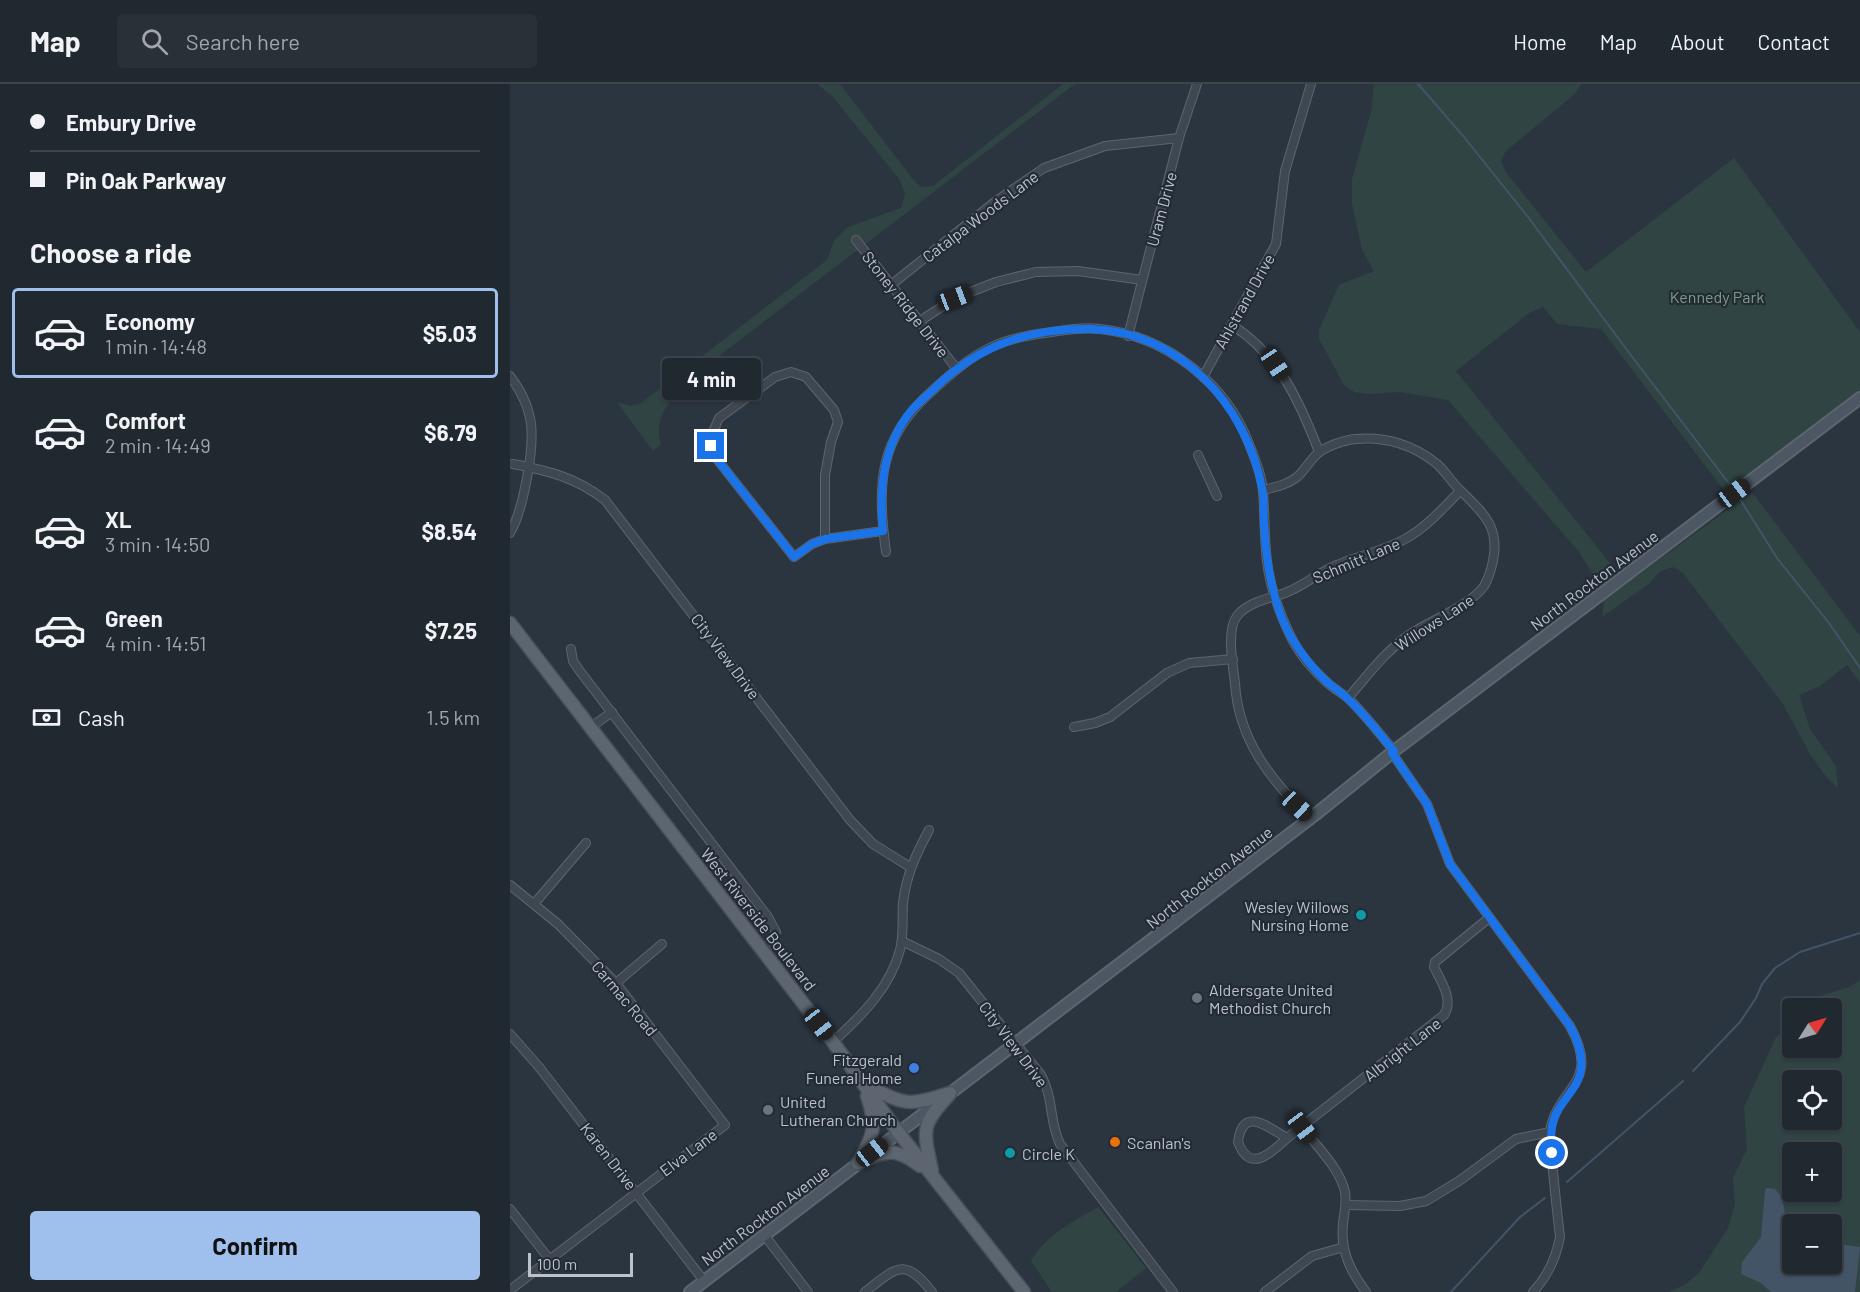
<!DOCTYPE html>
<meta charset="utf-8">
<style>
:root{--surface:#202830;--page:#283038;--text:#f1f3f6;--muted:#a2a6ab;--line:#3d444c;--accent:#9fc0ec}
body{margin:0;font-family:Barlow,sans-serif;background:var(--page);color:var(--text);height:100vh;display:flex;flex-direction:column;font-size:22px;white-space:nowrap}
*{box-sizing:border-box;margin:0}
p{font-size:20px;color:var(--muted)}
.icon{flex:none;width:33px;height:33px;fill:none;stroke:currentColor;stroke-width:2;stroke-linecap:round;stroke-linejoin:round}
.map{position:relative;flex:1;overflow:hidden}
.sheet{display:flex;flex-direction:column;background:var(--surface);width:510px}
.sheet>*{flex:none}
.top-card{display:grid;align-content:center;height:132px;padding:0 30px;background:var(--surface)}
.needle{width:39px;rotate:53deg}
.fabs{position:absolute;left:1272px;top:914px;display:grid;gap:12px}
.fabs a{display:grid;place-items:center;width:60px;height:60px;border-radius:6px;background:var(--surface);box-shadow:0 2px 4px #0004,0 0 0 2px var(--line);font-size:30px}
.scale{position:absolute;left:18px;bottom:15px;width:105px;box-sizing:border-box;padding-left:6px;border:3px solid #bcc2ca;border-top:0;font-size:16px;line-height:21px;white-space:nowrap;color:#bcc2ca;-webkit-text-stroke:4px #232c36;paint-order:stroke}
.end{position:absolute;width:27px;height:27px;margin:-14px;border:8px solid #1a73e8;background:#fff;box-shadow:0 0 0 3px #fff}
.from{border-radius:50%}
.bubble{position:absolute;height:42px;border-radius:6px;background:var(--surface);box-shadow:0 2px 4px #0004,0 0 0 2px var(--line);font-size:20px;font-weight:700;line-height:42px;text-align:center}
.car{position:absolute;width:18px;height:36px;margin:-18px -9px;border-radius:8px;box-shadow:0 0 4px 2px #0007;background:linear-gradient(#222 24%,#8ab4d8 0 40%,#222 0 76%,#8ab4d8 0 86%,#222 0)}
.top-card b{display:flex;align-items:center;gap:21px;height:57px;font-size:22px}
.top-card b+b{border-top:2px solid var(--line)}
.top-card i{width:15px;height:15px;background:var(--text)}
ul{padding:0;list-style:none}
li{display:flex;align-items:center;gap:18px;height:90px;margin:0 12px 9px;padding:0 18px;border:3px solid transparent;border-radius:6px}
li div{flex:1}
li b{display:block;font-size:22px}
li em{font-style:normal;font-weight:700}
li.selected{border-color:var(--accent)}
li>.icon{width:54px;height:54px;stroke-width:1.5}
h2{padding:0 30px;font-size:27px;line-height:72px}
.pay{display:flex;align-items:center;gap:15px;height:66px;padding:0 30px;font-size:22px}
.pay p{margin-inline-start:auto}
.cta{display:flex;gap:12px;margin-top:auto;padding:12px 30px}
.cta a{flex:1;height:69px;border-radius:6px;background:var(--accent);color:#111;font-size:24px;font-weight:700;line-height:69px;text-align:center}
header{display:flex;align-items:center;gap:36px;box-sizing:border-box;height:84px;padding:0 30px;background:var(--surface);border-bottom:2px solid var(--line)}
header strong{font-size:28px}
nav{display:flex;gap:33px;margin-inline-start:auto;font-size:21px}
.search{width:420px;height:54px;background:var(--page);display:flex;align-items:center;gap:15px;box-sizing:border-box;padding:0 21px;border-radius:6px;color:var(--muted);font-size:22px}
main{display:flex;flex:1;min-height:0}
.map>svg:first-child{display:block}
.green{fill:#304443;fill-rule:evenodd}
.water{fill:#435467}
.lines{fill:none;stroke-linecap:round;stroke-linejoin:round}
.stream{stroke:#435467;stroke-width:2}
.street-casing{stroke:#5d656e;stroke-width:10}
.secondary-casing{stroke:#5d656e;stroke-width:14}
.primary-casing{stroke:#48505a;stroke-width:15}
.street{stroke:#3f4751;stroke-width:8}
.secondary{stroke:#4d5663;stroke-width:10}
.primary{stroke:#5d6670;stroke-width:12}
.route{stroke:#1a73e8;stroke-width:8}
.culture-dot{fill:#0f9aa8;stroke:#232c36;stroke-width:2}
.worship-dot{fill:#6b7280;stroke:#232c36;stroke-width:2}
.shop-dot{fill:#3f7fe0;stroke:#232c36;stroke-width:2}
.food-dot{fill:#e8710a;stroke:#232c36;stroke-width:2}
.labels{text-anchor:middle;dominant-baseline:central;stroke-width:4.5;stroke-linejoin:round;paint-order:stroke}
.street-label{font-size:16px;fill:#bcc2ca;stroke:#232c36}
.park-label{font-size:16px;fill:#7d9d83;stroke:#232c36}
.poi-label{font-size:16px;fill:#bcc2ca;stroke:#232c36;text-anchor:start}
</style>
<header>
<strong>Map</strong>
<div class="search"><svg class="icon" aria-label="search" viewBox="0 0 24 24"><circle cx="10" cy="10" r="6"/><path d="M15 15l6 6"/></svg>Search here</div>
<nav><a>Home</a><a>Map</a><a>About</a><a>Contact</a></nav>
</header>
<main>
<section class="sheet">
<div class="top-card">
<b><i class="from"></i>Embury Drive</b>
<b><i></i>Pin Oak Parkway</b>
</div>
<h2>Choose a ride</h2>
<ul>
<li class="selected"><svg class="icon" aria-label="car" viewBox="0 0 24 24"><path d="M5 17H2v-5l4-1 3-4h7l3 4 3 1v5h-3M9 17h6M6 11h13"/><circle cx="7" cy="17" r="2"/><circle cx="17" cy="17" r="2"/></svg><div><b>Economy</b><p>1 min · 14:48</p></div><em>$5.03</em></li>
<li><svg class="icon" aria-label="car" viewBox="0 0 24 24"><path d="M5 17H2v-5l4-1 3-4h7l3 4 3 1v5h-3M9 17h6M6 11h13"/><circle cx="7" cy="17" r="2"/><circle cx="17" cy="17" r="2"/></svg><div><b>Comfort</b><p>2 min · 14:49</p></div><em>$6.79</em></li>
<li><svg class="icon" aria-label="car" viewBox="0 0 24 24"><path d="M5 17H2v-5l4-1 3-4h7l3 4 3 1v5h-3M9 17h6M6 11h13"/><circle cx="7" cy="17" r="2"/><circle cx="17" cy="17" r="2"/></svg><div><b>XL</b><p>3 min · 14:50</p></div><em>$8.54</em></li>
<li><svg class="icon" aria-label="car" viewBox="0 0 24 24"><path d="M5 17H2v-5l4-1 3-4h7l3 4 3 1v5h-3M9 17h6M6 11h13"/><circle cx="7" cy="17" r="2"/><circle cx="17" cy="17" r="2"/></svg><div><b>Green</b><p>4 min · 14:51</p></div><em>$7.25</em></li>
</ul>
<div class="pay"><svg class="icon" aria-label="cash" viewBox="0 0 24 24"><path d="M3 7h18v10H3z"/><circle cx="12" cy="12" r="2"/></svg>Cash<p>1.5 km</p></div>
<div class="cta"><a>Confirm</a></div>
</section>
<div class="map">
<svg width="1350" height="1208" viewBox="0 0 1350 1208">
<rect width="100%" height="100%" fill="#2b3540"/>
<g class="green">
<path d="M 307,0 L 330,0 L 402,94 L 411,103 L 423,102 L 553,0 L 565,0 L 184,291 C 165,309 142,332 151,360 L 143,367 L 107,318 L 120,322 L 131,319 L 317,176 L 324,157 L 338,143 L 391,124 L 395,110 L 389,95 L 323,13 Z"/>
<polygon points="864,0 1071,0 1065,10 996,67 991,76 995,87 1076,188 1224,74 1350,248 1350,309 1216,409 1091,245 1047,240 1033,223 1019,229 946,287 1108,489 1063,522 1057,516 1085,494 1069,468 938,316 890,308 858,310 844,308 834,301 809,255 809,246 829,201 864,187 852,166 842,120 842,95 861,28"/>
<polygon points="1242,408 1350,552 1350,599 1337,581 1310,602 1289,611 1300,645 1326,682 1328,704 1314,690 1301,672 1273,620 1173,489 1163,483 1149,488 1140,499 1092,533 1094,516"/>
<path d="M 1350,896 L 1350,1208 L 1159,1208 L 1176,1200 L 1189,1189 L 1218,1144 L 1225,1120 L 1223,1094 L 1237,1065 L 1234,1023 L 1265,955 L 1282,934 L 1282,963 L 1322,963 L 1322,924 L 1294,924 L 1307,913 L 1339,903 ZM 1282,996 L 1322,996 L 1322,1035 L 1282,1035 ZM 1282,1068 L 1322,1068 L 1322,1107 L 1282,1107 ZM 1282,1140 L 1322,1140 L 1322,1179 L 1282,1179 Z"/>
<path d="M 588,1123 L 636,1184 L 606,1208 L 542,1208 L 521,1177 C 537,1150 561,1139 588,1123 Z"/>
</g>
<polygon class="water" points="1257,1104 1265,1105 1271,1112 1274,1123 1276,1142 1282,1153 1282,1179 1322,1179 1322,1159 1350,1163 1345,1208 1261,1208 1251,1199 1231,1190 1232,1178 1251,1153 1255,1106"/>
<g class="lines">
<g class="stream">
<polyline points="908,0 954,53 1018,133 1123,274 1221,402"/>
<polyline points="1228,412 1267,474 1319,539 1350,584"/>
<polyline points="1183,987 1230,938 1246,914 1252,900 1265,884 1290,868 1350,849"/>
<polyline points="1057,1098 1173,997"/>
<polyline points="941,1208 1010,1133 1035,1114"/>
</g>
<defs>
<g id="street">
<polyline points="346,156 446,284"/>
<polyline points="381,201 486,117 534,84 595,62 669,54"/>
<polyline points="410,237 445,214 486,198 526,188 568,187 632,196"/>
<path d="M 722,241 C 769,271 790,318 809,368"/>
<polyline points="618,252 669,54 687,0"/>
<path d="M 0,292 C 10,306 17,318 20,334 C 26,360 13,427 0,449"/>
<polyline points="693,293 766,160 775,87 801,0"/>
<polyline points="688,371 707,412"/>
<path d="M 3,380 C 39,387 65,393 95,416 L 340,736 L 363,760 L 400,783"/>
<path d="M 753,406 C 765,403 777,401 787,393 C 795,386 800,376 808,369 C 817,362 834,356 846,355 C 875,352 904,361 927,380 C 936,388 942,399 951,407 C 973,429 990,442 983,477 C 981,486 979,494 974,502 C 960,522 923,535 902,549 C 876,566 858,591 838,614"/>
<polyline points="315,455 315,391 321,358 328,338 324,326 296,293 281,288 265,293 209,334 202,350 201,362 206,374 284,473 302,460 315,455 373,447"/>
<path d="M 376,468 C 367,400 368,354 423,306 C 443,288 462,271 486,261 C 502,254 519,251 535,249 C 553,246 572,243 590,245 C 656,252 716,299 739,360 C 745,375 752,392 753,408 C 755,431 754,454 757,477 C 760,503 769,528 780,551 C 789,570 805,588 820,601 C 826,606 833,610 839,615 C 855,631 869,649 884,667"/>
<polyline points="61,565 63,577 69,586 258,833 266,848 254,869"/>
<polyline points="81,643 102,628"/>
<polyline points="564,643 585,639 600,633 657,589 679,579 723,575"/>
<path d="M 882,669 L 917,720 L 940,780 L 1060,942 C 1092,1001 1048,1001 1040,1047 C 1039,1056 1041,1066 1042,1075 C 1044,1101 1047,1127 1050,1153 C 1046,1174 1038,1192 1023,1208"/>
<path d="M 800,734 C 761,697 728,655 725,599 C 723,582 716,546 727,532 C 738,518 760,514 775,509 C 794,502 809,488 827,481 C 850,471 874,467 895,455 C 917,443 933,424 950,407"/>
<polyline points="0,801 48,840 106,899 215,1041 0,1206"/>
<polyline points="24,820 76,759"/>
<path d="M 392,857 L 429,875 L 449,889 L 531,991 C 544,1015 539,1037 550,1060 L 663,1208"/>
<polyline points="106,899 152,860"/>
<polyline points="0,950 29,983 194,1197"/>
<path d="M 323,958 C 351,932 380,904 390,866 C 394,851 392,834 393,819 C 396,792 406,770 419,746"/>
<path d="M 792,1043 C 806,1062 830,1084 835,1108 C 837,1119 834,1129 833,1140 C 830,1167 841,1188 856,1208"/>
<path d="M 777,1054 C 760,1045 733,1020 728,1058 C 740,1090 761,1069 777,1054 L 934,931 C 944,916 931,897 924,883 L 925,878 L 979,834"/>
<polyline points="836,1121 890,1122 916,1117 949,1097 1006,1055 1040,1048"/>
<polyline points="0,1125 40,1176"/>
<polyline points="255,1152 298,1208"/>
<path d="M 355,1208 C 386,1184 394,1172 422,1208"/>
<polyline points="755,1208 802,1172 834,1163"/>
</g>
<polyline id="secondary" points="180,1208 806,730 884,667 1350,314"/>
<g id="primary">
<polyline points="0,539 323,958 388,1048 514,1208"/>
<path d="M 354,1000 C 397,1021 394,1023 440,1009"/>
<path d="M 348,1079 C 363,1052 368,1043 357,1012"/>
<path d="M 348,1079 C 376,1067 384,1062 410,1082"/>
<path d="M 422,1087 C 414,1047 409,1043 439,1011"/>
</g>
</defs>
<use href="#street" class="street-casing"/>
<use href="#secondary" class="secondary-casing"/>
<use href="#primary" class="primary-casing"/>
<use href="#street" class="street"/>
<use href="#secondary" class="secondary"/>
<use href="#primary" class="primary"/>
</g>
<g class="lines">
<path class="route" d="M 201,362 L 206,374 L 284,473 L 302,460 L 315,455 L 373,447 C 369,404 373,362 401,327 C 409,318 419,310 427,302 C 470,261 520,244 580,245 C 669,247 736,320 752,404 C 755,415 753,428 754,440 C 756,479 762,519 781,553 C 791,570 804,586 818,599 C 825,605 833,609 839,616 C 856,631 869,650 884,667 L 882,669 L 917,720 L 940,780 L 1060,942 C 1070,960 1077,981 1066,1000 C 1060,1011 1050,1020 1045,1032 C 1040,1044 1041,1056 1042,1069"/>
</g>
<g class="culture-dot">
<circle cx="851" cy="831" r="6"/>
<circle cx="500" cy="1069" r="6"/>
</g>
<g class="worship-dot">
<circle cx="687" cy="914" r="6"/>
<circle cx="258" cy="1026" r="6"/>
</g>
<circle class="shop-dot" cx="404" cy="984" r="6"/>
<circle class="food-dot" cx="605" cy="1058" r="6"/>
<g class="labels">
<g class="street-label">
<text transform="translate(651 125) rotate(-75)">Uram Drive</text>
<text transform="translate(470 132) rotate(-37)">Catalpa Woods Lane</text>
<text transform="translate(734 217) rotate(-61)">Ahlstrand Drive</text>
<text transform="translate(396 220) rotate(52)">Stoney Ridge Drive</text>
<text transform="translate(846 476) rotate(-23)">Schmitt Lane</text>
<text transform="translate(1084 496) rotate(-37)">North Rockton Avenue</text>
<text transform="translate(924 538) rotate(-33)">Willows Lane</text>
<text transform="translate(216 572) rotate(53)">City View Drive</text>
<text transform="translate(699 793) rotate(-38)">North Rockton Avenue</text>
<text transform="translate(249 835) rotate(52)">West Riverside Boulevard</text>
<text transform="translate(115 914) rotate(50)">Carmac Road</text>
<text transform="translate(504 960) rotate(53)">City View Drive</text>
<text transform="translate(892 965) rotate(-38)">Albright Lane</text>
<text transform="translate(178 1068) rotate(-37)">Elva Lane</text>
<text transform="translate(99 1072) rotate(52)">Karen Drive</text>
<text transform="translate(255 1131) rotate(-37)">North Rockton Avenue</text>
</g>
<g class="park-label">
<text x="1207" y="212">Kennedy Park</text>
</g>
<g class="poi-label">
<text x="839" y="822" text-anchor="end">Wesley Willows<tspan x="839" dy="18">Nursing Home</tspan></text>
<text x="699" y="905">Aldersgate United<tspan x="699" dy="18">Methodist Church</tspan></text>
<text x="392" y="975" text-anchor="end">Fitzgerald<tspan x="392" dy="18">Funeral Home</tspan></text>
<text x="270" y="1017">United<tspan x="270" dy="18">Lutheran Church</tspan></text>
<text x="617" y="1058">Scanlan's</text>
<text x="512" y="1069">Circle K</text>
</g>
</g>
</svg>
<div class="fabs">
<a><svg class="needle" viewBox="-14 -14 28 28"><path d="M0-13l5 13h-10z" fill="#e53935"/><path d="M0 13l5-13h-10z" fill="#a2a6ab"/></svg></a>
<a><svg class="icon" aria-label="locate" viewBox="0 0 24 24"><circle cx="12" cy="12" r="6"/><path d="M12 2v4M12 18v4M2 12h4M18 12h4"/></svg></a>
<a>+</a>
<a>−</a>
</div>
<div class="scale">100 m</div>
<i class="end from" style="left:1042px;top:1069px"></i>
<i class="end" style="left:201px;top:362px"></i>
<div class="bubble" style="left:152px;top:274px;width:99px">4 min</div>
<i class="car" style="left:445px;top:214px;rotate:69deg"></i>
<i class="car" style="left:765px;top:280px;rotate:146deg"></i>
<i class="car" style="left:1224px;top:409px;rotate:53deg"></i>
<i class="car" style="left:787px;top:722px;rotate:133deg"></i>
<i class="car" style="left:309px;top:940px;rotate:142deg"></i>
<i class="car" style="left:792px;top:1043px;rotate:143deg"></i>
<i class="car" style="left:362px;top:1068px;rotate:52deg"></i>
</div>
</main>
